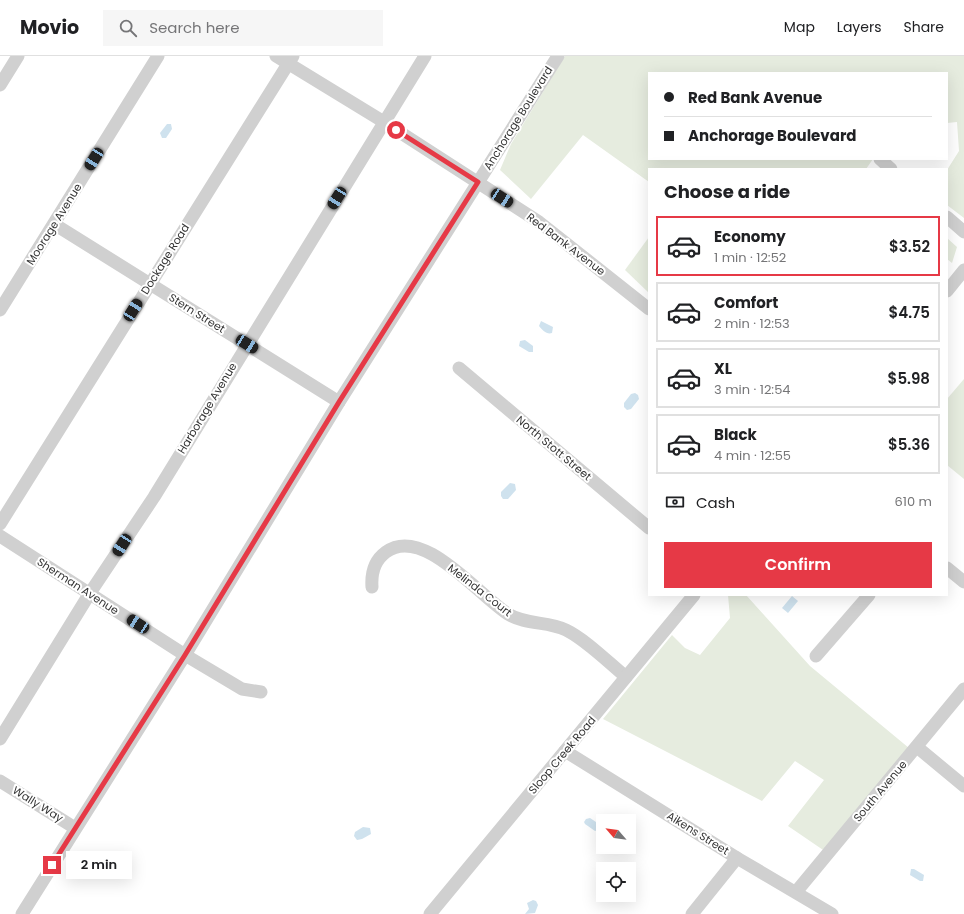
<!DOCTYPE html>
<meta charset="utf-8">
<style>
:root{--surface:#fff;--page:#f6f6f6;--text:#202124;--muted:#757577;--line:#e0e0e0;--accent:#e63946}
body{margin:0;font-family:Poppins,sans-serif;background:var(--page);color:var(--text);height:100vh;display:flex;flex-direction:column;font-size:15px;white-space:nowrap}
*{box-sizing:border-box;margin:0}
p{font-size:13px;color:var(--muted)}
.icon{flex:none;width:22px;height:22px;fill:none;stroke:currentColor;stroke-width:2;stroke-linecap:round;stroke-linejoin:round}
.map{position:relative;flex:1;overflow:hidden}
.panel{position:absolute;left:648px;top:112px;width:300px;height:428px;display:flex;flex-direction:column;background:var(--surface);border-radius:0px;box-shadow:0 4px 16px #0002}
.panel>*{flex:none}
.top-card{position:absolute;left:648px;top:16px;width:300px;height:88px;border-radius:0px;box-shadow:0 4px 16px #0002;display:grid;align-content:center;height:88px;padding:0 16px;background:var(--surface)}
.needle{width:26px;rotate:298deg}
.controls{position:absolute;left:596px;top:758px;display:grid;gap:8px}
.controls a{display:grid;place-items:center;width:40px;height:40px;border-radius:0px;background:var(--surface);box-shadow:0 4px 16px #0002;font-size:20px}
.end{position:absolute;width:18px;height:18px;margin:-9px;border:5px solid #e63946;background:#fff;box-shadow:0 0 0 2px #fff}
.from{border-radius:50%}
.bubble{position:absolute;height:28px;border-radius:0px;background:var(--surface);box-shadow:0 4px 16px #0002;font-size:13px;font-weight:600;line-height:28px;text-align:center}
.car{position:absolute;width:12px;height:24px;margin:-12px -6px;border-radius:5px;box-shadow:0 0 3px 1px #0007;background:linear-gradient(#222 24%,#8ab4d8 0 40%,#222 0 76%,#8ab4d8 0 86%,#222 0)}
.top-card b{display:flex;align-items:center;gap:14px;height:38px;font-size:15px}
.top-card b+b{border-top:1px solid var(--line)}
.top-card i{width:10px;height:10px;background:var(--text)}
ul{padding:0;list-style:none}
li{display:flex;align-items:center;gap:12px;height:60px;margin:0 8px 6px;padding:0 8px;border:2px solid var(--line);border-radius:0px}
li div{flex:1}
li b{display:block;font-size:15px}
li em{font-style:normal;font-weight:600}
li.current{border-color:var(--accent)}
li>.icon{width:36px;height:36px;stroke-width:1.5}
h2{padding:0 16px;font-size:18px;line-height:48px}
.pay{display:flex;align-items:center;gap:10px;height:44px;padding:0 16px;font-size:15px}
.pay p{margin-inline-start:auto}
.cta{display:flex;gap:8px;margin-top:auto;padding:8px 16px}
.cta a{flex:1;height:46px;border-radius:0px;background:var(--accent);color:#fff;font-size:16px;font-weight:600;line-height:46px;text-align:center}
header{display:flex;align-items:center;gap:24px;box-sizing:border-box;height:56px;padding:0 20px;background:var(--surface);border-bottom:1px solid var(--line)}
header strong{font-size:19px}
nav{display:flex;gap:22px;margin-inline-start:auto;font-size:14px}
.search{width:280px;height:36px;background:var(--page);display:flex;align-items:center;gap:10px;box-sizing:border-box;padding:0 14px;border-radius:0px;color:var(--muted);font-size:15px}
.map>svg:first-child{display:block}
.green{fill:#e6ecdf}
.water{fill:#cfe2ee}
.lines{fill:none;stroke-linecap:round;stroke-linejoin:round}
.minor{stroke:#d0d0d0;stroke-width:13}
.route{stroke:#e63946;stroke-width:5}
.labels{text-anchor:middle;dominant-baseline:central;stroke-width:4;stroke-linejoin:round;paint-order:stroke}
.street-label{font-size:11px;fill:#333;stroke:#fff}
</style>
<header>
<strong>Movio</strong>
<div class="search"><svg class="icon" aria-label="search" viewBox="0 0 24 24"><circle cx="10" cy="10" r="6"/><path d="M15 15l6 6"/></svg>Search here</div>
<nav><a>Map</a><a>Layers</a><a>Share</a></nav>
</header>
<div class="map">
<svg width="964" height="858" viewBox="0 0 964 858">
<rect width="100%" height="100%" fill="#fff"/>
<g class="green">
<polygon points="565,0 964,0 964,162 947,149 947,114 959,95 957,66 947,67 947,17 649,17 649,103 873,103 866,113 649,113 649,126 583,79 531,143 500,114 511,88"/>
<polygon points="649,181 649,237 625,214"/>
<polygon points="947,182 957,191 952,207 947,203"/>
<polygon points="964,323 964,423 947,409 947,343"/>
<polygon points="728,539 746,539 810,610 915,697 829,798 788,770 824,724 795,705 762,745 603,663 672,579 685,592 700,599 730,562"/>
</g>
<g class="water">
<polygon points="167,68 171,68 172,73 166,82 162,82 160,77"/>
<path d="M 541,265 L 553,271 L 552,277 C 547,279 542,274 539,270 Z"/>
<polygon points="525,284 533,290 533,296 529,296 519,290 520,285"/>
<polygon points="635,337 638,339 639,343 631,353 627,354 624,351 624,347 631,338"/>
<polygon points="510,427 515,428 516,434 508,443 503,443 501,440 501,436"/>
<polygon points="792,540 798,545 788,557 782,552"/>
<polygon points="590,762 599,768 598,774 595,775 585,768 584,766 586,763"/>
<polygon points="363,771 370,772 371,778 362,783 357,784 354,780 355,776"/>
<polygon points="911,813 914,813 924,819 923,825 920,825 910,819"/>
<polygon points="533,844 536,845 538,849 535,857 525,858 529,853 527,847"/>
</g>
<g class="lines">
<g class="minor">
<polyline points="276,0 384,66 539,166 649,253"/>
<polyline points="0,29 18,0"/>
<polyline points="880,103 891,113"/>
<polyline points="947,161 964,176"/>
<polyline points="54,168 339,346"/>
<polyline points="947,235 964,214"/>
<polyline points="0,254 158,0"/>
<polyline points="459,312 649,472"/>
<polyline points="0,468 293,0"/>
<polyline points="0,480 185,599 242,633 261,636"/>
<polyline points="947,512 964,526"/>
<path d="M 372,531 C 371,517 375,504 386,496 C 423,469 478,539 508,558 C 526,569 548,565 566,574 C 585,583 609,607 626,621"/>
<polyline points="816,600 869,539"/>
<polyline points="0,683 90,537 154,441 425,0"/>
<polyline points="917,691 964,730"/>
<polyline points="565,695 737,802 832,858"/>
<polyline points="0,725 75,772"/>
<polyline points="796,836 964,633"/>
<polyline points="22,858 185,599 339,346 558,0"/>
<polyline points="430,858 694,539"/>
<polyline points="692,858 737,802"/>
</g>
</g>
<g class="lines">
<polyline class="route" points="52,809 185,599 339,346 478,126 396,74"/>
</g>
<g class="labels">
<g class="street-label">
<text transform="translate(518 62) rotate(-58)">Anchorage Boulevard</text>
<text transform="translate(54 168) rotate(-58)">Moorage Avenue</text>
<text transform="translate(566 188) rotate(37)">Red Bank Avenue</text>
<text transform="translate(165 203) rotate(-58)">Dockage Road</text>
<text transform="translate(197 257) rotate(32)">Stern Street</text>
<text transform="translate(207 352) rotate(-59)">Harborage Avenue</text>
<text transform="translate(554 392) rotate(40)">North Stott Street</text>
<text transform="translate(78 530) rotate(33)">Sherman Avenue</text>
<text transform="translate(480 534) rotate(38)">Melinda Court</text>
<text transform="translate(562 699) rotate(-50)">Sloop Creek Road</text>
<text transform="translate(880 735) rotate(-50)">South Avenue</text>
<text transform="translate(38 748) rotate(32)">Wally Way</text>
<text transform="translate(698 777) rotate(32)">Aikens Street</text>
</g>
</g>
</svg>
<div class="controls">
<a><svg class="needle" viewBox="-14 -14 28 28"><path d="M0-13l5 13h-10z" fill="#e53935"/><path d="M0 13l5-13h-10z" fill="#757577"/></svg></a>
<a><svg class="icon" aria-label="locate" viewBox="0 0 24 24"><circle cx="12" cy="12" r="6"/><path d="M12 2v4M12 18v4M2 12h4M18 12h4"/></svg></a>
</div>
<i class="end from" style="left:396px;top:74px"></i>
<i class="end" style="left:52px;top:809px"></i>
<div class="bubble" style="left:66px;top:795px;width:66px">2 min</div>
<i class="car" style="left:94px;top:103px;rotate:212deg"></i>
<i class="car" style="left:337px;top:142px;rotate:212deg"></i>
<i class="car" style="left:502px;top:142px;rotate:123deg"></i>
<i class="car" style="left:133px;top:254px;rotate:32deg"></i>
<i class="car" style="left:247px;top:288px;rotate:122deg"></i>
<i class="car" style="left:122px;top:489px;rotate:213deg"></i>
<i class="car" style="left:138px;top:568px;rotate:303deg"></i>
<div class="top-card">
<b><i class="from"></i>Red Bank Avenue</b>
<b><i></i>Anchorage Boulevard</b>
</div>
<section class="panel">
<h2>Choose a ride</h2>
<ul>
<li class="current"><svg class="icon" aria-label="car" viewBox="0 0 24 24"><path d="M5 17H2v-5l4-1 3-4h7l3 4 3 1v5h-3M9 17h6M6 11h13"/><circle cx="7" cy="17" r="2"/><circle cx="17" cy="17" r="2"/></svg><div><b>Economy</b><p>1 min · 12:52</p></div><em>$3.52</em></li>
<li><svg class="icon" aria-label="car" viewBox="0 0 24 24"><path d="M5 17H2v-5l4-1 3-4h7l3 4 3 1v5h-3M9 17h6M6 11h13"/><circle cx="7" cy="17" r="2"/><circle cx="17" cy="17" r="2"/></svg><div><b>Comfort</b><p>2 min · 12:53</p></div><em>$4.75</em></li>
<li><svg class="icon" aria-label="car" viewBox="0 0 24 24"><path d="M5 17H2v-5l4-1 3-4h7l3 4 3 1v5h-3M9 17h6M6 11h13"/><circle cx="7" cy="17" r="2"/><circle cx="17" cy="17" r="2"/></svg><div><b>XL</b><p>3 min · 12:54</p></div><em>$5.98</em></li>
<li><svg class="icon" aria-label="car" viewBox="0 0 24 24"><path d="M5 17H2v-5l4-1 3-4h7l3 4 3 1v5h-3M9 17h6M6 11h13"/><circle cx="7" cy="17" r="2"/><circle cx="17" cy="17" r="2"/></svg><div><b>Black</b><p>4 min · 12:55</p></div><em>$5.36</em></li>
</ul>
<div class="pay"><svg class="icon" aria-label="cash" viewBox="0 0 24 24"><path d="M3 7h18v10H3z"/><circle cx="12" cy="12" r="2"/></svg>Cash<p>610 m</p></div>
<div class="cta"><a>Confirm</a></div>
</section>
</div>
